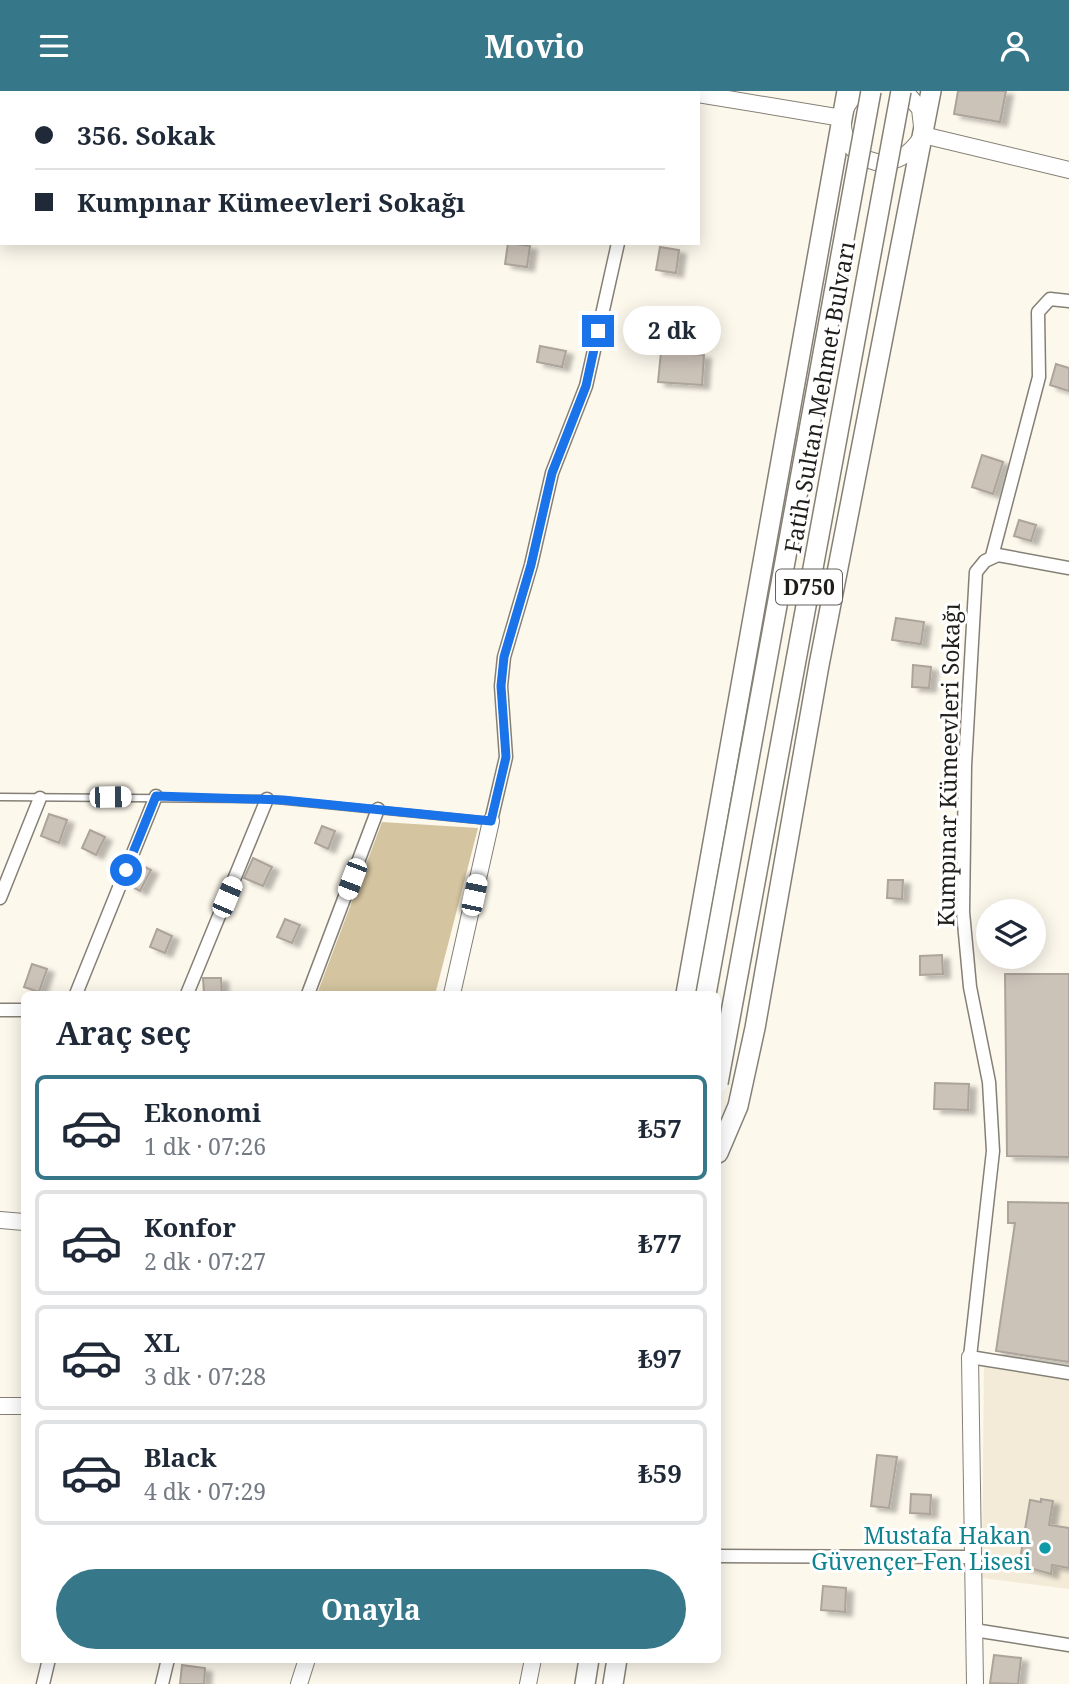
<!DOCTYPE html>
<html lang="tr">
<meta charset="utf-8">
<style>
:root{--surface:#fff;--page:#f2f2f3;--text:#1f2937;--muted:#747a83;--line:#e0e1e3;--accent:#367789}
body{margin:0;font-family:"Noto Serif",serif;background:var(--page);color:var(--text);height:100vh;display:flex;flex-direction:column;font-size:26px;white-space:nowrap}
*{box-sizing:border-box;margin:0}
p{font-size:23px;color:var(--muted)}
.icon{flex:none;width:38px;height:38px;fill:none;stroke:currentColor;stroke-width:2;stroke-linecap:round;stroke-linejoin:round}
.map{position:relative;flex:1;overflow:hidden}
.drawer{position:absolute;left:21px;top:900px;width:700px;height:672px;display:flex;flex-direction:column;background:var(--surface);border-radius:10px;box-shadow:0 4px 18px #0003}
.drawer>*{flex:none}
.banner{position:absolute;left:0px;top:0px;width:700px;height:154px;box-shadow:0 4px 18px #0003;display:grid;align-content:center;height:154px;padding:0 35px;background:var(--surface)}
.buttons{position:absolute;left:976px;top:808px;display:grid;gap:14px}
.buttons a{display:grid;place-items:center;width:70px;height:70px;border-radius:50%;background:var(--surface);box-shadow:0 4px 18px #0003;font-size:35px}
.end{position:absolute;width:32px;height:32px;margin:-16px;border:9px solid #1a73e8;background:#fff;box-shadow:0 0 0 4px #fff}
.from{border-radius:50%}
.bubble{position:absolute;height:49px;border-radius:24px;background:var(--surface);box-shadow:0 4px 18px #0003;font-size:23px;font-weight:700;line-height:49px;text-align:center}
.car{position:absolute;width:21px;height:42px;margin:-21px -10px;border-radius:9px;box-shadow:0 0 5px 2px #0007;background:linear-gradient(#fff 24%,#345 0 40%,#fff 0 76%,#345 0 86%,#fff 0)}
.banner b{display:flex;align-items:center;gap:24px;height:66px;font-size:26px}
.banner b+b{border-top:2px solid var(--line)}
.banner i{width:18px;height:18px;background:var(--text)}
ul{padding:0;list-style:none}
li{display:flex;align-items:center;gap:21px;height:105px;margin:0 14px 10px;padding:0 21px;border:4px solid var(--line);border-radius:10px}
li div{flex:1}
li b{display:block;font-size:26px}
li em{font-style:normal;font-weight:700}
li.on{border-color:var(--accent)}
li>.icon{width:63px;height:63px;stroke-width:1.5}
h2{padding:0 35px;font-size:32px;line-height:84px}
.action{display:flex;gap:14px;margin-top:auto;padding:14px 35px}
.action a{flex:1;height:80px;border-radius:42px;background:var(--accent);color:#fff;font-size:28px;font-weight:700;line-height:80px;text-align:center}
header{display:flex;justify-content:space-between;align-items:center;height:91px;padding:0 35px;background:var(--accent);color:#fff;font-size:32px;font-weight:700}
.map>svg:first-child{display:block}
.built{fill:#f3ebd8}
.green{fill:#d4c49f}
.building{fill:#cbc2b8;stroke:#aca49a;stroke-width:2;filter:url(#shadow)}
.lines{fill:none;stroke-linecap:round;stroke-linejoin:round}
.service-casing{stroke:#858076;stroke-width:9}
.minor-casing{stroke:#858076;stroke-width:15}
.tertiary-casing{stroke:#858076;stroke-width:18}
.trunk-casing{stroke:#858076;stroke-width:22}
.service{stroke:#fff;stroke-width:6}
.minor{stroke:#fff;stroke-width:12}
.tertiary{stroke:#fff;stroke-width:16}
.trunk{stroke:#fff;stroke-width:19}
.trunk-bridge-casing{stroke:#858076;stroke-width:22;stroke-linecap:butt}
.trunk-bridge{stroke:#fff;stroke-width:19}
.route{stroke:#1a73e8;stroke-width:9}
.culture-dot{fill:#0f9aa8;stroke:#fff;stroke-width:2.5}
.labels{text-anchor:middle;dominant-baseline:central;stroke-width:6;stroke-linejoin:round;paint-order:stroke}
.shield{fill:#fff;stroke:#62615e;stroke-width:2}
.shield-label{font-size:21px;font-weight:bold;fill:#1f1d19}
.street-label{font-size:23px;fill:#1f1d19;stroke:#fff}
.culture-label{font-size:23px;fill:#0d838f;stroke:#fff;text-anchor:end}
</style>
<header><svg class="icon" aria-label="menu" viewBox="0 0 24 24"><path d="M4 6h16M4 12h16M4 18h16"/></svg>Movio<svg class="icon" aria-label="person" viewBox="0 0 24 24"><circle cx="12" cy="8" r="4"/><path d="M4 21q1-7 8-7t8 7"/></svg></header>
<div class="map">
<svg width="1069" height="1593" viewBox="0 0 1069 1593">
<defs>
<filter id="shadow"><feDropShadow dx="7" dy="4" stdDeviation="2" flood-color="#0004"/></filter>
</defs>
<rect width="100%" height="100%" fill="#fdf8ec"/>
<polygon class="built" points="984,1272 1069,1288 1069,1498 982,1487"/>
<polygon class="green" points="382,731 478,737 436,900 317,903"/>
<g class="building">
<polygon points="958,0 1006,0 1000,31 954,23"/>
<polygon points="508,152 530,155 527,176 505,173"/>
<polygon points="660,156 679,159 676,182 656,179"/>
<polygon points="540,255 566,260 562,276 537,271"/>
<polygon points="661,261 704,264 702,294 658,291"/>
<polygon points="1056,273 1069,277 1069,300 1050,294"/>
<polygon points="982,364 1003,371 993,403 972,396"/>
<polygon points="1019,429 1036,434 1031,450 1014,445"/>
<polygon points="896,527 924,531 921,553 892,549"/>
<polygon points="913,574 931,576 929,597 912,596"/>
<polygon points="49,723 67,729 59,752 41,745"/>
<polygon points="322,735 335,740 328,758 315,752"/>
<polygon points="90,739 105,746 96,764 82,757"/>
<polygon points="253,767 272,776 263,795 244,787"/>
<polygon points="139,773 151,779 140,800 129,794"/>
<polygon points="888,789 903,789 902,808 887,807"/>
<polygon points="285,828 300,834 292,852 277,846"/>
<polygon points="157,838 172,845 165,862 150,856"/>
<polygon points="942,864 943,883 920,884 920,865"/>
<polygon points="32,873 47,878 39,901 24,896"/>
<polygon points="1005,883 1069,883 1069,1066 1007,1065"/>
<polygon points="203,887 221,887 222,903 204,903"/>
<polygon points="935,992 969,993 968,1019 934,1018"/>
<polygon points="1008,1111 1069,1112 1069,1271 996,1260 1015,1132 1008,1132"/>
<polygon points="877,1364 897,1366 889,1417 871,1415"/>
<polygon points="911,1403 931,1404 930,1423 910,1422"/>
<polygon points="1041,1408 1053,1410 1049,1434 1069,1437 1069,1477 1052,1474 1051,1483 1019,1474 1030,1409 1041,1411"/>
<polygon points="823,1495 846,1497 845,1521 821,1519"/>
<polygon points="994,1564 1021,1567 1018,1593 990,1592"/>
<polygon points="182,1574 205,1577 204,1593 180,1593"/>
</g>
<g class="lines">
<defs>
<polyline id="service" points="0,706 267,708 489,730"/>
<g id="minor">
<polyline points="654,2 655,0"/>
<polyline points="992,465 1039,286 1038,221 1050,208 1069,210"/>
<polyline points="1069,477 998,464 985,470 976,481 965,675 963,821 970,896 989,991 993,1060 970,1266 1069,1282"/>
<polyline points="491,730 506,666 501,595 504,566 531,474 552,382 586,295 618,152"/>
<polyline points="0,807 40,707"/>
<polyline points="76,903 156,705"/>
<polyline points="187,903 267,708"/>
<polyline points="308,903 378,718"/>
<polyline points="0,919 24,919"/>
<polyline points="718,1465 973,1466"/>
<polyline points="974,1539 1069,1554"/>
<polyline points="43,1593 49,1568"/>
<polyline points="162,1593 168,1568"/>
</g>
<g id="tertiary">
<polyline points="678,0 689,2"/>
<path d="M 861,0 C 809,36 880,112 923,44 L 920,18 L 905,0"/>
<polyline points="698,3 842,27"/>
<polyline points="923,44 1069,79"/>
<polyline points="452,903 491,730"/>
<polyline points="0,1129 24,1131"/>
<polyline points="970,1266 975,1593"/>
<polyline points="0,1315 24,1315"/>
<polyline points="299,1593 307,1568"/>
<polyline points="528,1593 533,1568"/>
</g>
<g id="trunk">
<polyline points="686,903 847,0"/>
<polyline points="718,1062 738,1015 755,937 819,574 931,0"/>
<polyline points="585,1593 589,1568"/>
<polyline points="613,1593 617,1568"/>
</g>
</defs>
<use href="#service" class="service-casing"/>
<use href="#minor" class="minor-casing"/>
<use href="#tertiary" class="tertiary-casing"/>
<use href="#trunk" class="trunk-casing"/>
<use href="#service" class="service"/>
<use href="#minor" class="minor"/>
<use href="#tertiary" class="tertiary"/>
<use href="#trunk" class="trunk"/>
<defs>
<g id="trunk-bridge">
<polyline points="706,903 871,0"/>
<polyline points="718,992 901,0"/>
</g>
</defs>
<use href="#trunk-bridge" class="trunk-bridge-casing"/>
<use href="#trunk-bridge" class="trunk-bridge"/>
</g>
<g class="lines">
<polyline class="route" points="126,779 156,705 283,709 491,730 506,666 501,595 504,566 531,474 552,382 586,295 598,240"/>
</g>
<circle class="culture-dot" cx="1045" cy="1457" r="7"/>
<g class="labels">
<rect class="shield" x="776" y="478.5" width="66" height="35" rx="5"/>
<g class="shield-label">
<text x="809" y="496">D750</text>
</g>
<g class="street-label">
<text transform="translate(819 306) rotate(-80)">Fatih Sultan Mehmet Bulvarı</text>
<text transform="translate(948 674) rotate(-89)">Kumpınar Kümeevleri Sokağı</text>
</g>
<g class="culture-label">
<text x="1031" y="1444">Mustafa Hakan<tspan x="1031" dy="26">Güvençer Fen Lisesi</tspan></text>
</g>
</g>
</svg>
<div class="buttons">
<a><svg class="icon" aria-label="layers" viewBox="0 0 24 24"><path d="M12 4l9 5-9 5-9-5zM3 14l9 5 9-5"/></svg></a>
</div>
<i class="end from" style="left:126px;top:779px"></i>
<i class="end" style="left:598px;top:240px"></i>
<div class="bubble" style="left:623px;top:215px;width:98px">2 dk</div>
<i class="car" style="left:110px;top:706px;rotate:89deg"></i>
<i class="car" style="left:352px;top:788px;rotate:201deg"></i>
<i class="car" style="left:474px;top:804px;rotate:12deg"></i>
<i class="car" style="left:227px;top:806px;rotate:23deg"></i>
<div class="banner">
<b><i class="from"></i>356. Sokak</b>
<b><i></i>Kumpınar Kümeevleri Sokağı</b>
</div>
<section class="drawer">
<h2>Araç seç</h2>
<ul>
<li class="on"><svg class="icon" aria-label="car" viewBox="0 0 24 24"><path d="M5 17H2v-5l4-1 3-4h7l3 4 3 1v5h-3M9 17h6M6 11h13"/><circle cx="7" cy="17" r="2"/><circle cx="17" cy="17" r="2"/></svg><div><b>Ekonomi</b><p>1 dk · 07:26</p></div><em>₺57</em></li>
<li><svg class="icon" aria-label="car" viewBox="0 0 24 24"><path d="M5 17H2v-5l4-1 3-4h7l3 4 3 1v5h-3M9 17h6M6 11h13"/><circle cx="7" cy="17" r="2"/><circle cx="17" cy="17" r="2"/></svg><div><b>Konfor</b><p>2 dk · 07:27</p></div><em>₺77</em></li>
<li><svg class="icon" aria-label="car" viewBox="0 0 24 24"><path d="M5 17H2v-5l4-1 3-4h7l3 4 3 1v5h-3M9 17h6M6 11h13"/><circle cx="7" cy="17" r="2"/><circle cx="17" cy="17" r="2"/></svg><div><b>XL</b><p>3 dk · 07:28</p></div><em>₺97</em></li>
<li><svg class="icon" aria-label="car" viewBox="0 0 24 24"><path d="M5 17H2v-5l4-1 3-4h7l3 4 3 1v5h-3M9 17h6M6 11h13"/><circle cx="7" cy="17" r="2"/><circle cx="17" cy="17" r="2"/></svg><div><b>Black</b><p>4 dk · 07:29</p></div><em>₺59</em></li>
</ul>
<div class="action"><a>Onayla</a></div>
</section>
</div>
